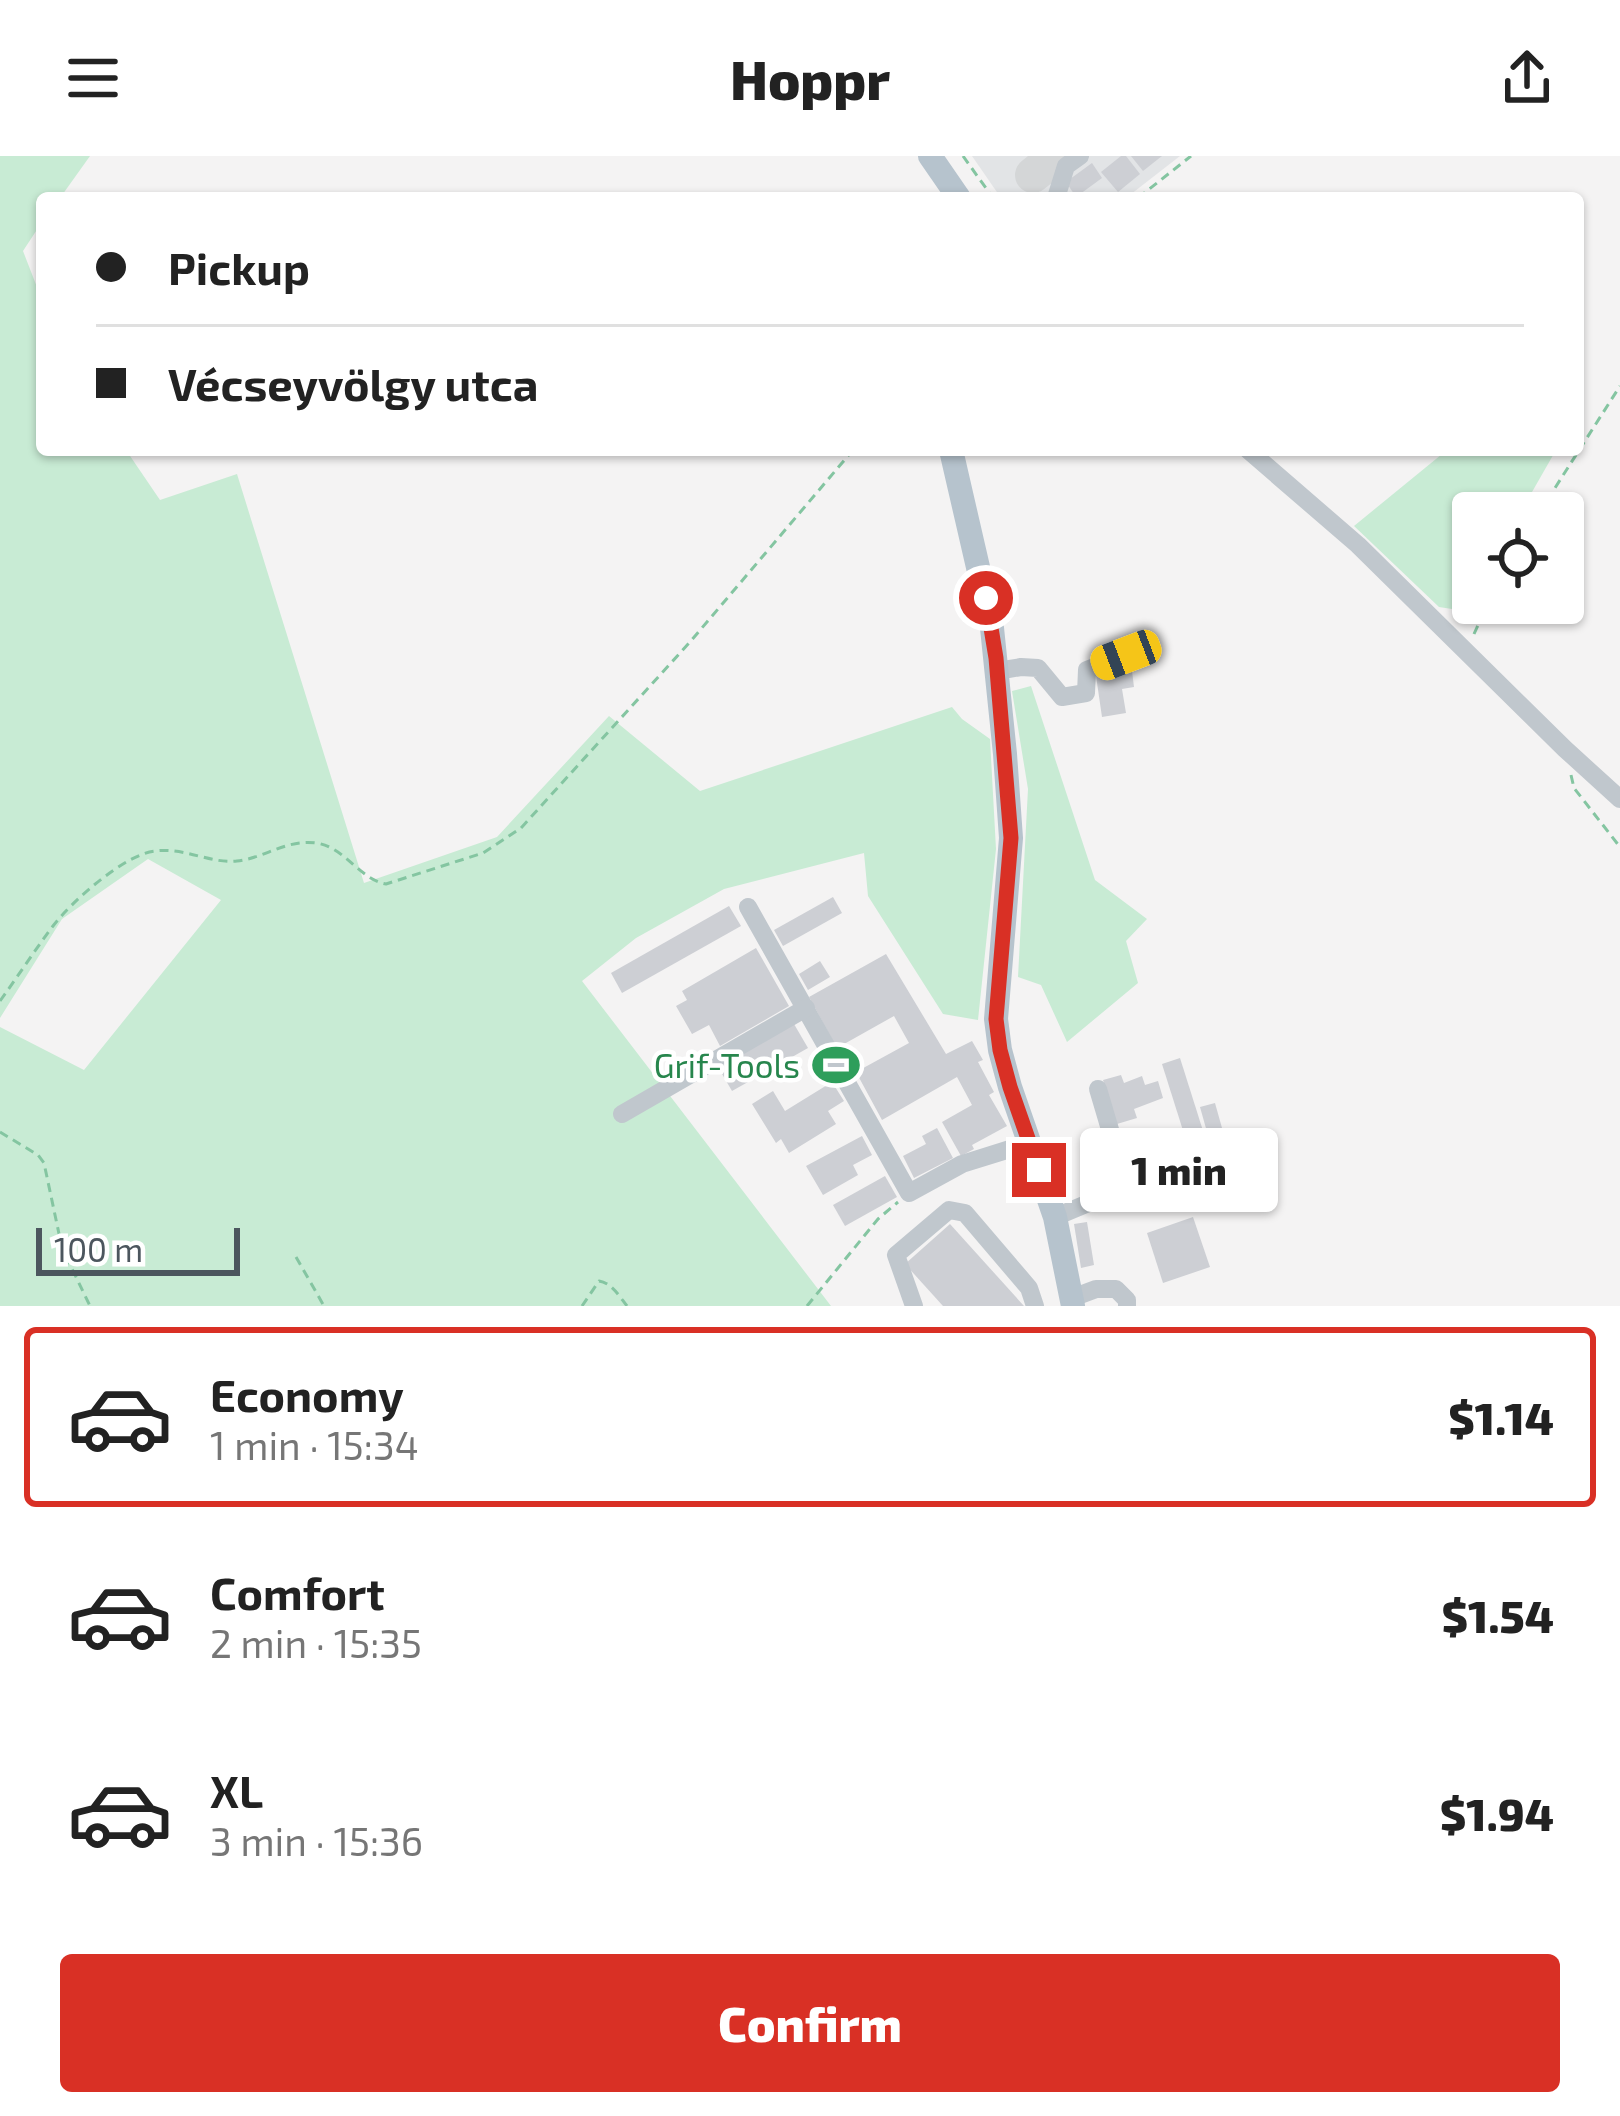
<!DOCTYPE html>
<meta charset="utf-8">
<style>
:root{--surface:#fff;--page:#f2f2f2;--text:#222;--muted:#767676;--line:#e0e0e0;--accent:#d93025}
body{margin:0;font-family:"Exo 2",sans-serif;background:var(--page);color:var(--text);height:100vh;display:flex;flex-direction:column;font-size:45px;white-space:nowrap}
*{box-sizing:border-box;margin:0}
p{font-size:39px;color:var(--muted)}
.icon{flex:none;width:66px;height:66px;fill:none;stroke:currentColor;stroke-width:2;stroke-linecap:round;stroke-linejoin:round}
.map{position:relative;height:1150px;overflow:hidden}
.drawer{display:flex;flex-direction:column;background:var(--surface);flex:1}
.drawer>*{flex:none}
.hud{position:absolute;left:36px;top:36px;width:1548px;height:264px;border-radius:12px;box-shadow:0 3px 9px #0004;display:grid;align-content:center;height:264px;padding:0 60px;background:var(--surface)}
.tools{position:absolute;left:1452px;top:336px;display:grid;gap:24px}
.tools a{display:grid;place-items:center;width:132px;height:132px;border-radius:12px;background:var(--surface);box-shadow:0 3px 9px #0004;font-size:60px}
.scale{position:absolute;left:36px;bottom:30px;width:204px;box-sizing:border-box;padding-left:12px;border:6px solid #4c565e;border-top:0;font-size:33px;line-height:42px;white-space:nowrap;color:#4c565e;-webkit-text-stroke:9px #fff;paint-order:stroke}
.end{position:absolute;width:54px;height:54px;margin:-27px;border:15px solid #d93025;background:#fff;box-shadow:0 0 0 6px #fff}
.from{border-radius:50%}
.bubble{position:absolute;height:84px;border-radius:12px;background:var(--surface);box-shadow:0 3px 9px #0004;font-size:39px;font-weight:800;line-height:84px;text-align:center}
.car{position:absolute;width:36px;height:72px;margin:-36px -18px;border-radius:15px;box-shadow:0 0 9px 3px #0007;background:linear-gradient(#f5c518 24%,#345 0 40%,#f5c518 0 76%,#345 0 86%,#f5c518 0)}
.hud b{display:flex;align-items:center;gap:42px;height:114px;font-size:45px}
.hud b+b{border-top:3px solid var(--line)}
.hud i{width:30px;height:30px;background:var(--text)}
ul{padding:21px 0 0;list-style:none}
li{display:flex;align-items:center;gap:36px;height:180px;margin:0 24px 18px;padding:0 36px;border:6px solid transparent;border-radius:12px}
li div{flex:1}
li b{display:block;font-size:45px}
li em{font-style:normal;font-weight:800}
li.selected{border-color:var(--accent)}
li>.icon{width:108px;height:108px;stroke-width:1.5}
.action{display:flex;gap:24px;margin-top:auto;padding:24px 60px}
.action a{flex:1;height:138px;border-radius:12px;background:var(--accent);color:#fff;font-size:48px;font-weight:800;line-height:138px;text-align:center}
header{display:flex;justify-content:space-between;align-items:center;height:156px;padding:0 60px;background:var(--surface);font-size:54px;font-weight:800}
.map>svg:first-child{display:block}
.airport{fill:#e2e4e6}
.green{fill:#c8ebd4}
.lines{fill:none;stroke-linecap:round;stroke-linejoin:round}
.taxiway{stroke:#d4d6d7;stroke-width:36}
.building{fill:#cdcfd4}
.path{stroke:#84c5a1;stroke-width:3;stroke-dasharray:9 6;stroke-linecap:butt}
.minor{stroke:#c0c7cd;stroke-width:18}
.major{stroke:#b6c3cd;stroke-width:24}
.route{stroke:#d93025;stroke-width:15}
.labels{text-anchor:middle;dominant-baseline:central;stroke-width:9;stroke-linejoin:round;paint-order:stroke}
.leisure-label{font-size:33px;fill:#27864d;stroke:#fff;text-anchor:end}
</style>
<header><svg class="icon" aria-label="menu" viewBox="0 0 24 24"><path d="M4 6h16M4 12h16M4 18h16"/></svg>Hoppr<svg class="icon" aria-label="share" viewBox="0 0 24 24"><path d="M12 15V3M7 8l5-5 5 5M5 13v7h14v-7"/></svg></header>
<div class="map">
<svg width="1620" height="1150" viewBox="0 0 1620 1150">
<rect width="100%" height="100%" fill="#f4f3f3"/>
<polygon class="airport" points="972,0 1180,0 1126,42 1001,42"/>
<g class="green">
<polygon points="0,0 90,0 60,42 42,42 42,66 23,95 42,144 42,294 126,294 160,344 237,318 364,727 497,681 609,560 700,635 952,551 962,563 990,583 996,693 978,864 943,858 868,740 864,697 724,733 636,782 582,825 831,1150 0,1150 0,871 84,914 221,744 148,703 62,763 0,862"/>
<polygon points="1447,294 1556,294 1520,357 1473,357 1473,441 1465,455 1439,451 1354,370"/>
<polygon points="1031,530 1095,724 1147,763 1126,785 1138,827 1067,886 1041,829 1018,821 1028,633 1012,535"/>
</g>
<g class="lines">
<polyline class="taxiway" points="1033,19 1057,0"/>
</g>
<g class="building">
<polygon points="1121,0 1126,0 1140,18 1118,36 1101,16"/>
<polygon points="1131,0 1162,0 1143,15"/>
<polygon points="1092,7 1102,22 1076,41 1066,26"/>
<polygon points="1132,515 1134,531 1122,533 1126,557 1102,561 1096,520"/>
<polygon points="833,741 842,757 783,790 774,774"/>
<polygon points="729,750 741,770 622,837 611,817"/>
<polygon points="756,792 789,850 720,890 709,869 692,878 676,850 687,844 682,835"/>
<polygon points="886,798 946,898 972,885 983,904 978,906 994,936 989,939 1007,970 972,989 974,993 961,1000 942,966 972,949 957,921 882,964 856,916 909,887 894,860 837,892 809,841"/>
<polygon points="820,805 830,821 808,834 799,818"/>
<polygon points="794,868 808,892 732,935 718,911"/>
<polygon points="1180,902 1204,978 1186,984 1162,908"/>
<polygon points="1121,919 1124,927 1142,920 1145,929 1158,925 1163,942 1134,953 1137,962 1117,968 1103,924"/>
<polygon points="832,926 844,945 828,955 836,968 789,997 781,983 776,987 752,948 773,935 785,955"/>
<polygon points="1215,947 1222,972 1207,976 1200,951"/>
<polygon points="937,972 953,1002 914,1022 903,1000 926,988 922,980"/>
<polygon points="862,980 872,999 853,1009 858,1019 823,1039 806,1010"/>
<polygon points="885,1020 897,1041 845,1070 833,1049"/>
<polygon points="1193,1061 1210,1111 1163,1127 1147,1077"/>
<polygon points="1087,1066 1094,1109 1081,1112 1074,1068"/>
<polygon points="950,1068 1024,1150 943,1150 905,1108"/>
</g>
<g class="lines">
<g class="path">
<polyline points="963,0 993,42"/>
<polyline points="1138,42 1191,0"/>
<polyline points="1539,357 1620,230"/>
<polyline points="1474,478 1488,447"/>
<polyline points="1571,619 1574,632 1620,691"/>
<path d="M 0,845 C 18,820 35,794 53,770 C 71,746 125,698 155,695 C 185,691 210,708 237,705 C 265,702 286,683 316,687 C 345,691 359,723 386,728 L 483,697 L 521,672 L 690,486 L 853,294"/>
<polyline points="0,976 38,999 44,1007 62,1092 90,1150"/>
<polyline points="296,1101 324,1150"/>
<path d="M 582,1150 L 599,1125 C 612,1127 619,1140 627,1150"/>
<polyline points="807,1150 878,1063 898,1046"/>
</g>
<g class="minor">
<polyline points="1056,42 1066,10 1080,0"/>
<polyline points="1248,294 1358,389 1565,593 1620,643"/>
<polyline points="997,515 1021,511 1038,512 1062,541 1086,537 1087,514 1126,499"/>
<polyline points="748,751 909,1037 962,1008 1029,987"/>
<polyline points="622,958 806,852"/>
<polyline points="1127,1031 1188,1010"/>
<polyline points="1055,1061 1127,1031 1098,933"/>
<polyline points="1072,1142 1096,1133 1116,1133 1127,1144 1127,1150"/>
<polyline points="914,1150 896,1099 949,1054 965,1057 1029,1132 1035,1150"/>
</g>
<g class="major">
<polyline points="930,0 959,42"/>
<polyline points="951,294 992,472 1005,598 1011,682 996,863 1000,894 1010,931 1055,1061 1073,1150"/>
</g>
</g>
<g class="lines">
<polyline class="route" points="986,442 996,502 1011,682 996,863 1000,894 1010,931 1039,1014"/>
</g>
<defs>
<symbol id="stadium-bare" viewBox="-9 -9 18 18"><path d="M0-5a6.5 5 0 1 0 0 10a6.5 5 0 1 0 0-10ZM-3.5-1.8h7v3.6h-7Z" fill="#2e9e5b" stroke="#fff" stroke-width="2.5" paint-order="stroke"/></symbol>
</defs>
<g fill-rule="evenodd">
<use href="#stadium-bare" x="803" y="876" width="66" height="66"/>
</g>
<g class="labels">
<g class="leisure-label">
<text x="800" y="909">Grif-Tools</text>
</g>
</g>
</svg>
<div class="tools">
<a><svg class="icon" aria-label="locate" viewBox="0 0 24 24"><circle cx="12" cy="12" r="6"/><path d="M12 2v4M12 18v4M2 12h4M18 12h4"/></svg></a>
</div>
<div class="scale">100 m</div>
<i class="end from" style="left:986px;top:442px"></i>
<i class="end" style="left:1039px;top:1014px"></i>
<div class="bubble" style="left:1080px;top:972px;width:198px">1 min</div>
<i class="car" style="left:1126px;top:499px;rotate:249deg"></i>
<div class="hud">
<b><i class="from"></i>Pickup</b>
<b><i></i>Vécseyvölgy utca</b>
</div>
</div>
<section class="drawer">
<ul>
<li class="selected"><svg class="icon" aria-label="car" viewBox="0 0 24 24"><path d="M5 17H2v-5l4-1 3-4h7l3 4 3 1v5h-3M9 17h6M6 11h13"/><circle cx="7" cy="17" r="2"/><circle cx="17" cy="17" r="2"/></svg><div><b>Economy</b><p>1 min · 15:34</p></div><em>$1.14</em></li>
<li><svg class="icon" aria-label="car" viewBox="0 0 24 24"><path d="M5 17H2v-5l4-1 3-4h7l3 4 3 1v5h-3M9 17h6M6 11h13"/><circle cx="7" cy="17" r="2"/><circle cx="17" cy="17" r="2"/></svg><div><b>Comfort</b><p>2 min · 15:35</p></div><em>$1.54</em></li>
<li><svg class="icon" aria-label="car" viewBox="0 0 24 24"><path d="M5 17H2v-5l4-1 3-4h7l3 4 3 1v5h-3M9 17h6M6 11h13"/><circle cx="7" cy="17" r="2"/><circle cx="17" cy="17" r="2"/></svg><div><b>XL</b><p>3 min · 15:36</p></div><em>$1.94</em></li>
</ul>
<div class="action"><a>Confirm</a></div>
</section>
